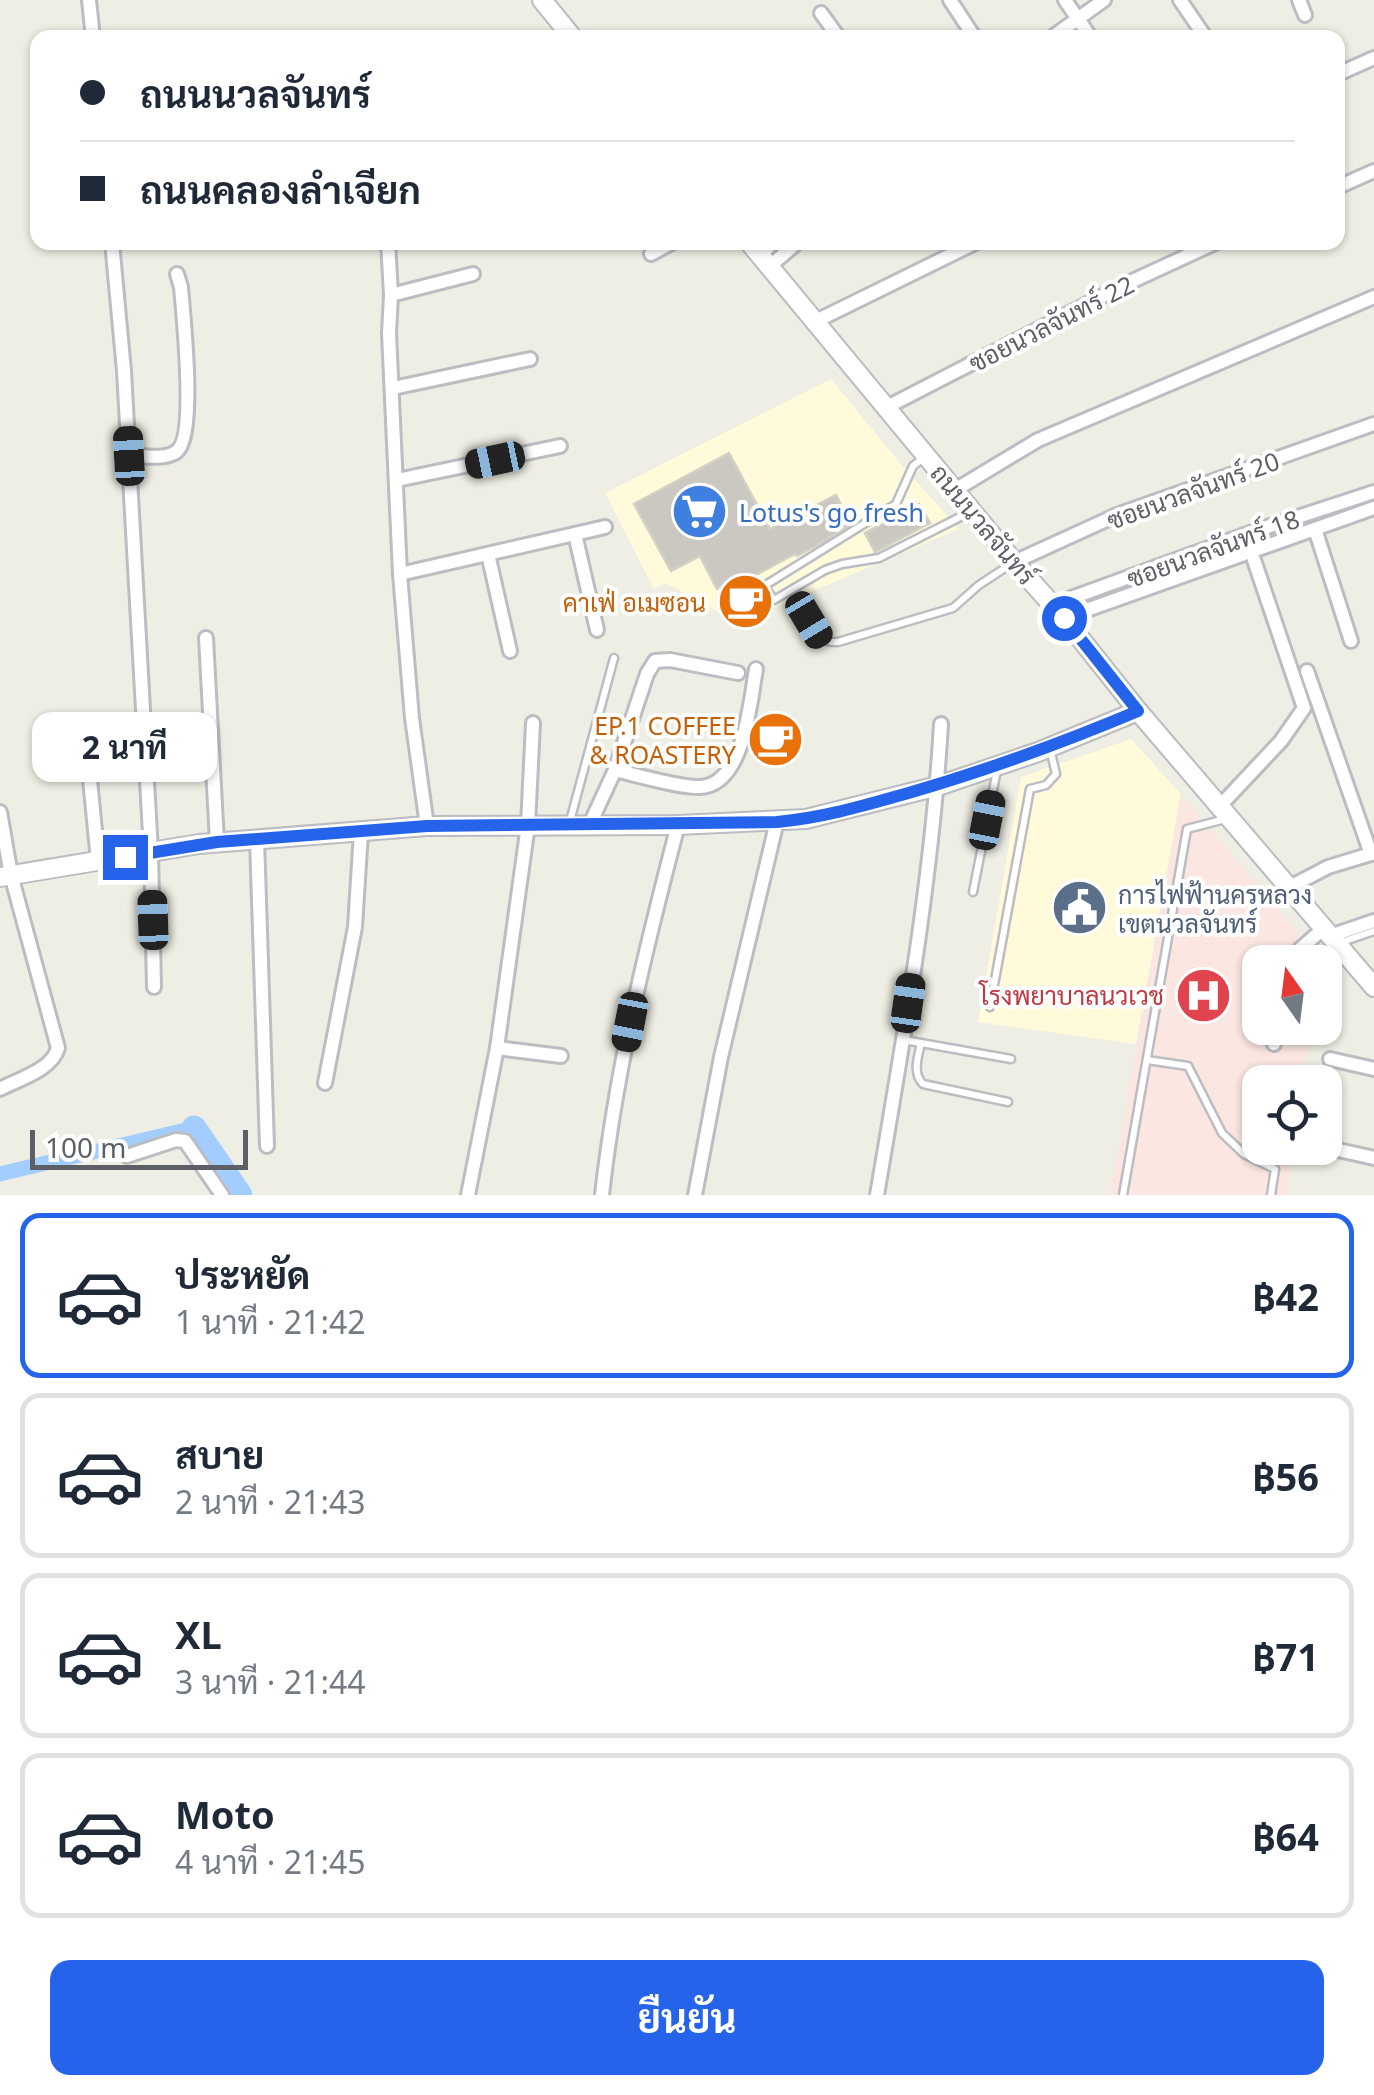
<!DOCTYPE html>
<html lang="th">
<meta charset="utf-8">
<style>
:root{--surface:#fff;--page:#f2f2f3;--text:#1f2937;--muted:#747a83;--line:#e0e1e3;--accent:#2563eb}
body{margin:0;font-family:"Noto Sans",Sarabun,sans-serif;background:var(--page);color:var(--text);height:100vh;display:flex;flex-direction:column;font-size:38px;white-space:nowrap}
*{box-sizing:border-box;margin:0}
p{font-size:32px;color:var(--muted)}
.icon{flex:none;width:55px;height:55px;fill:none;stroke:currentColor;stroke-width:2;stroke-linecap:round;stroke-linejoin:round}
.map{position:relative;height:1195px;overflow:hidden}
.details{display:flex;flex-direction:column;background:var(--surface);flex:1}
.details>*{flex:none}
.banner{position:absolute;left:30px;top:30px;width:1315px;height:220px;border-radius:20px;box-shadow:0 2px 8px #0004;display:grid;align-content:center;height:220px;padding:0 50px;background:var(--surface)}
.needle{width:65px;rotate:346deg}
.fabs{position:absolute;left:1242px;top:945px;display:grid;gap:20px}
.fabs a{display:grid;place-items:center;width:100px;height:100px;border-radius:20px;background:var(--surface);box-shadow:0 2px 8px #0004;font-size:50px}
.scale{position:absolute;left:30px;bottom:25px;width:218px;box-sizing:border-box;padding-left:10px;border:5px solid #5c5f65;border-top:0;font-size:28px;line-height:35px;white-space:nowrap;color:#5c5f65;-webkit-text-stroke:8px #fff;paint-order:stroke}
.end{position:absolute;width:45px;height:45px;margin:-22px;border:12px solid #2563eb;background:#fff;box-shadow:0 0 0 5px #fff}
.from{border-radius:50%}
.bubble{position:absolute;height:70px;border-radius:20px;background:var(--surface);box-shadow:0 2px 8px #0004;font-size:32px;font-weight:700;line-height:70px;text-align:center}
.car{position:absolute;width:30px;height:60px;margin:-30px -15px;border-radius:12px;box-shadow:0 0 8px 2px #0007;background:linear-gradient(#222 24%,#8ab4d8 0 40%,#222 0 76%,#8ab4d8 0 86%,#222 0)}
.banner b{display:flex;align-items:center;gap:35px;height:95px;font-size:38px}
.banner b+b{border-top:2px solid var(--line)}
.banner i{width:25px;height:25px;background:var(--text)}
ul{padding:18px 0 0;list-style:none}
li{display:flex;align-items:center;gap:30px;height:165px;margin:0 20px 15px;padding:0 30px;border:5px solid var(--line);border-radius:20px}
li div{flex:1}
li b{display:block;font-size:38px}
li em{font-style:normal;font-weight:700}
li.current{border-color:var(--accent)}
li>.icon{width:90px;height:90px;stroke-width:1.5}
.action{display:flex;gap:20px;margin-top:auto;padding:20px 50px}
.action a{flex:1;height:115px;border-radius:20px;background:var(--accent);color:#fff;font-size:40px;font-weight:700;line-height:115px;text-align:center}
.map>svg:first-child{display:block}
.commercial{fill:#fefada}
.medical{fill:#fbe6e1}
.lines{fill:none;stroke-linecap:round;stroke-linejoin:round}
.canal{stroke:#a4cdff;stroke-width:15}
.river{stroke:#a4cdff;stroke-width:25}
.building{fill:#cac8c1;stroke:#d4d0c3;stroke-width:2.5}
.lane-casing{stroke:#bcbdc3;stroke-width:11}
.street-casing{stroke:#bcbdc3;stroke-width:18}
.secondary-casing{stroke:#babcc2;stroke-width:22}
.lane{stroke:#fff;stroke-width:6}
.street{stroke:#fff;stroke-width:12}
.secondary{stroke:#fff;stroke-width:18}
.route{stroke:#2563eb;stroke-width:12}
.labels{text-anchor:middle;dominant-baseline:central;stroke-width:8;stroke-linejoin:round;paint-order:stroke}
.street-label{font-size:25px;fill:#5c5f65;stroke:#fff}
.shop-label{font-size:25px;fill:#366cbe;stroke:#fff;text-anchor:start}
.food-label{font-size:25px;fill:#c56008;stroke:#fff;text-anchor:end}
.service-label{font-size:25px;fill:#4e5e75;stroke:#fff;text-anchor:start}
.health-label{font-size:25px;fill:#be3a42;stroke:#fff;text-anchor:end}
</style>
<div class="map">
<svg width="1374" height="1195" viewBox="0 0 1374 1195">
<rect width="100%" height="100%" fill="#efeee4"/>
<g class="commercial">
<polygon points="831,379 899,462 959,529 738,623 666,583 654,589 605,493"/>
<polygon points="1131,739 1181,794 1136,1044 978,1022 1021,777"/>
</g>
<polygon class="medical" points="1181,794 1320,959 1320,962 1260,962 1260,1028 1310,1028 1302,1082 1260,1082 1260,1148 1292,1148 1286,1195 1110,1195"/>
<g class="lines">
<polyline class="canal" points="0,1174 194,1128"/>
<polyline class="river" points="194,1128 240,1195"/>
</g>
<g class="building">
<polygon points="729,453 770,529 836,495 851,524 816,546 797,556 795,554 752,577 764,606 734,618 721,586 717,589 700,556 671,571 634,504"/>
<polygon points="919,504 930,523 875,552 865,533"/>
</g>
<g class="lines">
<defs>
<g id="lane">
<polyline points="926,456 913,466 896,504 764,586 774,600 825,570 842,564 879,558 970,512"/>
<path d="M 809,620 C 817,634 820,643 838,642 L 953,608 L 979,585 L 1011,564"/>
<polyline points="570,821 614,658"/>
<polyline points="973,892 997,770"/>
<polyline points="1342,942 1374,931"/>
<polyline points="990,1007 1030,789 1046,785 1056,774 1050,749"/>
<polyline points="904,1040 1011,1059"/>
<path d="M 921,1043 C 918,1057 912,1073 923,1084 L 1008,1102"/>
<polyline points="1147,1060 1188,1066 1222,1133 1244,1154 1275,1169 1271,1195"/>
<polyline points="1123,1195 1187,829 1229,818"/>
</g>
<g id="street">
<polyline points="89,0 93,38"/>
<polyline points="950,0 975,38"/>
<polyline points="1065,0 1091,38"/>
<polyline points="1180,0 1206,38"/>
<polyline points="1299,0 1305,15"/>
<polyline points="821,13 839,38"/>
<polyline points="1051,38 1104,0"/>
<polyline points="1338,74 1374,58"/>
<polyline points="1338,187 1374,171"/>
<polyline points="112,242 124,371 151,852 154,987"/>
<polyline points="388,242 391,295 389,333 400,574 412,718 427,826"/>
<polyline points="651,254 673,242"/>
<polyline points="760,255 774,242"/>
<polyline points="770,266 798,242"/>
<polyline points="391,295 473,274"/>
<polyline points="816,321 977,242"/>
<polyline points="393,388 530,359"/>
<polyline points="887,407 1126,284 1217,242"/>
<path d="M 129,455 C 143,456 164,460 176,452 C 197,438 183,314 181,287 L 177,274"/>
<polyline points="397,480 560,446"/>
<polyline points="955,490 1038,440 1374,297"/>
<polyline points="1315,529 1351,641"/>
<polyline points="575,534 597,630"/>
<polyline points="488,554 510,651"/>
<polyline points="1014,562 1117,515 1374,424"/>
<polyline points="400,574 605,527"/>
<polyline points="1052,605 1261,529 1374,492"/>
<polyline points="1064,618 1374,508"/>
<polyline points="206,638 217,842"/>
<polyline points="1307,671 1371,854"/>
<polyline points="88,759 98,861"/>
<polyline points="615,770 647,674 655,661 670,660 738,673"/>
<polyline points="1219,807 1281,741 1304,708 1254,560"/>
<path d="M 0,812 L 11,875 L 58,1048 C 52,1070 19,1079 0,1089"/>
<path d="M 590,824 L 615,770 C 636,775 681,788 700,787 C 744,785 750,703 756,669"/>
<polyline points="257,839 267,1146"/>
<polyline points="1288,888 1328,867 1374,853"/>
<polyline points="1330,936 1374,921"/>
<polyline points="1294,962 1299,950 1323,929"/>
<polyline points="1274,1044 1277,1028"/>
<polyline points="497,1048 561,1056"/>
<polyline points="1330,1059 1374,1069"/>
<polyline points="325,1083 355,927 361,832"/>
<polyline points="1325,1147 1374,1158"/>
<polyline points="127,1156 176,1140 185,1141 222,1195"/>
<polyline points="468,1195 497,1048 528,825 533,723"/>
<path d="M 602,1195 C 616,1069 646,947 678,825"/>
<polyline points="695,1195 721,1057 777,821"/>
<path d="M 877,1195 C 903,1041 932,880 941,724"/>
</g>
<g id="secondary">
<polyline points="542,0 573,38"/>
<polyline points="749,242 1014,562 1064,618 1138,711 1374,987"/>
<polyline points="0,877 199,844 427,826 678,825 806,819 938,786 1038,752 1138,711"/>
</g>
</defs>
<use href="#lane" class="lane-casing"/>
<use href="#street" class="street-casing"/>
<use href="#secondary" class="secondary-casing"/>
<use href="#lane" class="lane"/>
<use href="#street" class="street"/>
<use href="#secondary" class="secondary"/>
</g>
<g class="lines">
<path class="route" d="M 125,857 L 217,842 L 427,826 L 777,822 C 822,818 863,806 905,794 C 985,771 1062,743 1138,711 L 1064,618"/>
</g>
<defs>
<symbol id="supermarket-disc" viewBox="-11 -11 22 22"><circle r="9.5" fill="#3f7fe0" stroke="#fff"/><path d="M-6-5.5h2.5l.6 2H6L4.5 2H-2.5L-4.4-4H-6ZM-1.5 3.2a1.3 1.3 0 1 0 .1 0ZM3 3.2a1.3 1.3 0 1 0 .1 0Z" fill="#fff"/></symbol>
<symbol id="cafe-disc" viewBox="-11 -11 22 22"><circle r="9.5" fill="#e8710a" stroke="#fff"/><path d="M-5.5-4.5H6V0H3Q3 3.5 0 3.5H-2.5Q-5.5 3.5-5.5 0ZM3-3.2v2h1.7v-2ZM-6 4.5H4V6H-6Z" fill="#fff"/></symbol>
<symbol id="civic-disc" viewBox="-11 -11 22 22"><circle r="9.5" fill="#5c6f8a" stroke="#fff"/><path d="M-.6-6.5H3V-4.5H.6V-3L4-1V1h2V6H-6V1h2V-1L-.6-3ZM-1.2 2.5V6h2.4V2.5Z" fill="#fff"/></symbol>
<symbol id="hospital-disc" viewBox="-11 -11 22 22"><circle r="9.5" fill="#e0444e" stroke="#fff"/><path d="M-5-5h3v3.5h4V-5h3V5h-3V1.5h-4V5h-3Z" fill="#fff"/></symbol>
</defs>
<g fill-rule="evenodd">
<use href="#supermarket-disc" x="668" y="480" width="63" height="63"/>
<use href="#cafe-disc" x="714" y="570" width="63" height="63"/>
<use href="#cafe-disc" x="744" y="708" width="63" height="63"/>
<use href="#civic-disc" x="1048" y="876" width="63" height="63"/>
<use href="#hospital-disc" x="1172" y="964" width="63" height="63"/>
</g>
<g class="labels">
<g class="street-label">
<text transform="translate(1051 323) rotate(-27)">ซอยนวลจันทร์ 22</text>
<text transform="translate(1193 490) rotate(-20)">ซอยนวลจันทร์ 20</text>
<text transform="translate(984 524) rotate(50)">ถนนนวลจันทร์</text>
<text transform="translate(1213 548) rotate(-20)">ซอยนวลจันทร์ 18</text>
</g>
<g class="shop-label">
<text x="739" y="512">Lotus's go fresh</text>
</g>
<g class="food-label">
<text x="706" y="602">คาเฟ่ อเมซอน</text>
<text x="736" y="725">EP.1 COFFEE<tspan x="736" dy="29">&amp; ROASTERY</tspan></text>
</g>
<g class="service-label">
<text x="1118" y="894">การไฟฟ้านครหลวง<tspan x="1118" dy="29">เขตนวลจันทร์</tspan></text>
</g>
<g class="health-label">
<text x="1164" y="995">โรงพยาบาลนวเวช</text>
</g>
</g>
</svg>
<div class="fabs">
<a><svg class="needle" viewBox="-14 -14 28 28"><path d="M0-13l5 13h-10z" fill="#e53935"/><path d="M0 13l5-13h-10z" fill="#747a83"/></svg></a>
<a><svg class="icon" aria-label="locate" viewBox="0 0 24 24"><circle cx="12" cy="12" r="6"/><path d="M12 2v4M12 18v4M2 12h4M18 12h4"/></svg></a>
</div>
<div class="scale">100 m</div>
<i class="end from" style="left:1064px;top:618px"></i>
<i class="end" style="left:125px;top:857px"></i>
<div class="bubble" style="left:32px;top:712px;width:185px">2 นาที</div>
<i class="car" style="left:129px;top:456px;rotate:357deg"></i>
<i class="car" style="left:495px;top:460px;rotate:258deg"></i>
<i class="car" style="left:809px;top:620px;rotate:149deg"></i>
<i class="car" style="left:987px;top:820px;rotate:11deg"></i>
<i class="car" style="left:153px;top:920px;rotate:358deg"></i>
<i class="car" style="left:908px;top:1003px;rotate:8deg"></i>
<i class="car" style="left:630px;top:1022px;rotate:191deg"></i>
<div class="banner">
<b><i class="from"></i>ถนนนวลจันทร์</b>
<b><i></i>ถนนคลองลำเจียก</b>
</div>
</div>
<section class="details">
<ul>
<li class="current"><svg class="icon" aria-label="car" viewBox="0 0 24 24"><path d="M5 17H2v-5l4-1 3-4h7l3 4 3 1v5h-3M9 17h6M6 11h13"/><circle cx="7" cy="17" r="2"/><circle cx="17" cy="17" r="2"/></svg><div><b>ประหยัด</b><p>1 นาที · 21:42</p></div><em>฿42</em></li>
<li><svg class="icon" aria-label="car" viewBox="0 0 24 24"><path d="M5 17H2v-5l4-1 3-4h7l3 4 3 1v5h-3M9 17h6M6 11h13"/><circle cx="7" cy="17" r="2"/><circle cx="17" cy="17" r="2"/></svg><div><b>สบาย</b><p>2 นาที · 21:43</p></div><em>฿56</em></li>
<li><svg class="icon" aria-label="car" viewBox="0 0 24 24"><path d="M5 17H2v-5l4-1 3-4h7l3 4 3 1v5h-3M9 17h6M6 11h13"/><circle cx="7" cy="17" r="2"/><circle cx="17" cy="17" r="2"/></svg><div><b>XL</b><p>3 นาที · 21:44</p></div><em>฿71</em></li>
<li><svg class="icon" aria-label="car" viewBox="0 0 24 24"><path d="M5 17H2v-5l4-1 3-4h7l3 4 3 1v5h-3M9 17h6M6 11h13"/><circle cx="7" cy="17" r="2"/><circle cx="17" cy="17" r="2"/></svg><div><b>Moto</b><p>4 นาที · 21:45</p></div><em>฿64</em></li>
</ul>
<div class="action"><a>ยืนยัน</a></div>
</section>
